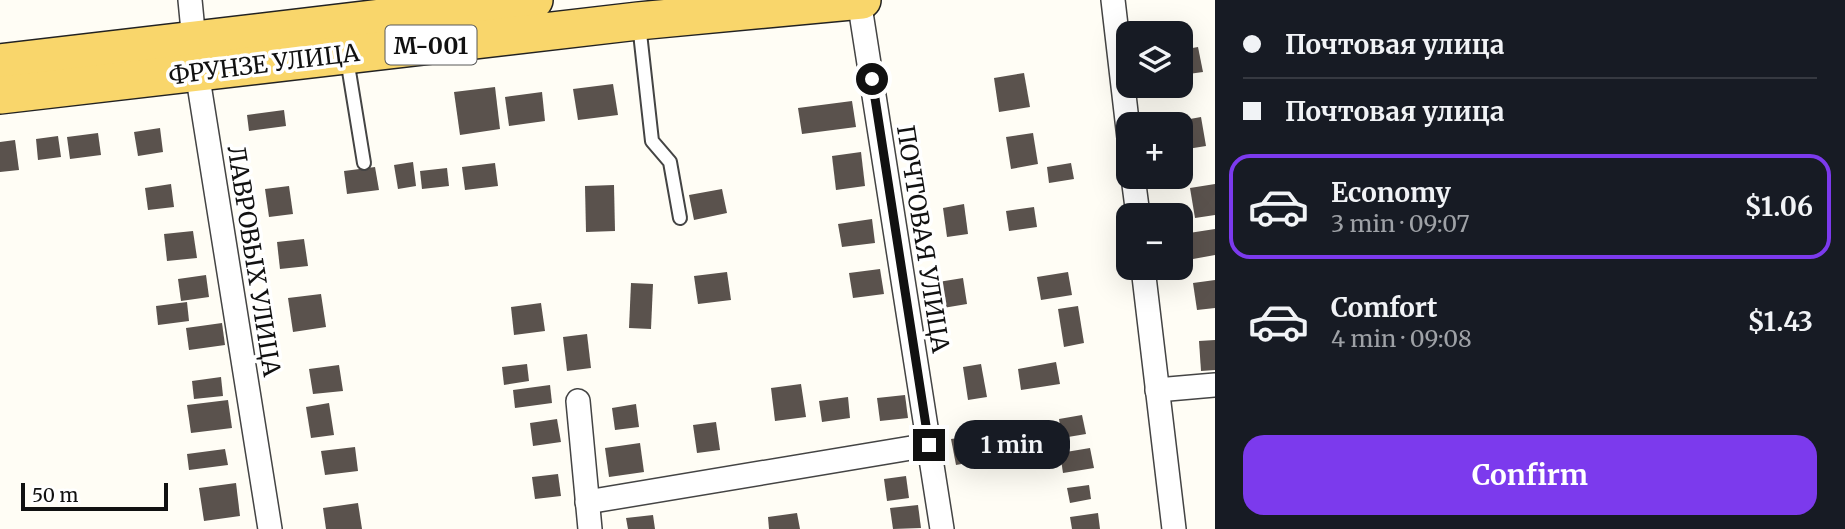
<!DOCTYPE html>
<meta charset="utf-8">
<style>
:root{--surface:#171b24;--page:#20242c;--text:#f1f3f6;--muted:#9ea1a6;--line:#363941;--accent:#7c3aed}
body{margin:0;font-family:Merriweather,serif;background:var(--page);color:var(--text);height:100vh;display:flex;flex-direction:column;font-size:26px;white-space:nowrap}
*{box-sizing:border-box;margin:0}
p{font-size:23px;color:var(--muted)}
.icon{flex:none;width:38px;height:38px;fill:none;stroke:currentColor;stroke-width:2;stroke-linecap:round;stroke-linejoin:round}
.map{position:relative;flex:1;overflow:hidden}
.side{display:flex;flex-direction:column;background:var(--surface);width:630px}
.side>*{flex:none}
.banner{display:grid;align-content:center;height:154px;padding:0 28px;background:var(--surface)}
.tools{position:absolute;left:1116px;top:21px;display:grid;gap:14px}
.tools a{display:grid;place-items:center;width:77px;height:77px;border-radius:14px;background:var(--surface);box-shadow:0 7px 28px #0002;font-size:35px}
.scale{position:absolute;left:21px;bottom:18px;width:147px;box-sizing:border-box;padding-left:7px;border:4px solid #111;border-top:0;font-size:19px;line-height:24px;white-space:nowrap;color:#111;-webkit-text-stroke:5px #fff;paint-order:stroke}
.end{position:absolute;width:32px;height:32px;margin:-16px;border:9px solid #111;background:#fff;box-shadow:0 0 0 4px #fff}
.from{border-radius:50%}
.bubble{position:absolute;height:49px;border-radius:21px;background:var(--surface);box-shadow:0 7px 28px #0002;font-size:23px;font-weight:700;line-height:49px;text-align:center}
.banner b{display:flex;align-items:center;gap:24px;height:66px;font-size:26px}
.banner b+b{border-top:2px solid var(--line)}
.banner i{width:18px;height:18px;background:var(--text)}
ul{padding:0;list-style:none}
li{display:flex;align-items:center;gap:21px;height:105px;margin:0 14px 10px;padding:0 14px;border:4px solid transparent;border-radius:21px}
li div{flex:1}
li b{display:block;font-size:26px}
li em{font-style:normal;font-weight:700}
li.on{border-color:var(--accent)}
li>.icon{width:63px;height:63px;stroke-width:1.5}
.button{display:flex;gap:14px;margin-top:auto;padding:14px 28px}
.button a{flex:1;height:80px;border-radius:21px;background:var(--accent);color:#fff;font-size:28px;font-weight:700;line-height:80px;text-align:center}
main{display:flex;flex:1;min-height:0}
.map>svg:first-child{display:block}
.building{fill:#5a524d}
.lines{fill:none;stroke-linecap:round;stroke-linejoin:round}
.lane-casing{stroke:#444;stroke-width:16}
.street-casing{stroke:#444;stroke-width:26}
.primary-casing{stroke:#222;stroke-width:40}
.lane{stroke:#fff;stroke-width:12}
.street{stroke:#fff;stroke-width:23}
.primary{stroke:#f9d66b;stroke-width:37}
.route{stroke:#111;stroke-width:9}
.labels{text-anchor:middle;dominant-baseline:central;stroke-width:7;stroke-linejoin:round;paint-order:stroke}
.shield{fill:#fff;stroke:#585858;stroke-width:2}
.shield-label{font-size:23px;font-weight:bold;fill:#111}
.street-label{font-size:24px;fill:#111;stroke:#fff}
</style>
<main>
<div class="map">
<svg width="1215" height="529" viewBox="0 0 1215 529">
<rect width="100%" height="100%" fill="#fffdf5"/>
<g class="building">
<polygon points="1198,47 1203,72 1181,75 1181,50"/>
<polygon points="1024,73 1030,107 999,112 994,78"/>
<polygon points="613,84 618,115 578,120 573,89"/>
<polygon points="495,87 500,129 460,135 454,92"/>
<polygon points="542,92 545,121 509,126 505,97"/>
<polygon points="852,101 856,127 802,134 798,108"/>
<polygon points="284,110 286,126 249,131 247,115"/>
<polygon points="1201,117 1206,146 1181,150 1181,124 1168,124 1168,123"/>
<polygon points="160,128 163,152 138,156 134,132"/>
<polygon points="98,133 101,155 70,159 67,137"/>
<polygon points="1033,133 1038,164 1011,169 1006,137"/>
<polygon points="58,136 61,157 38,160 36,139"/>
<polygon points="15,140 19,170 0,172 0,142"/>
<polygon points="861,152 865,186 836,190 832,156"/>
<polygon points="413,162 416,186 398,189 394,165"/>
<polygon points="495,163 498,186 465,190 462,167"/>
<polygon points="1071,163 1074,179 1049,183 1047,167"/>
<polygon points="375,167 379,190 347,194 344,171"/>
<polygon points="447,168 449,186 422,189 420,171"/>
<polygon points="171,184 174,207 148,210 145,188"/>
<polygon points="1215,184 1215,215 1195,218 1190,188"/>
<polygon points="614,185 615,231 586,232 585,186"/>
<polygon points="289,186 293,214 269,217 265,189"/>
<polygon points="722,189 727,213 694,220 689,195"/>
<polygon points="964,204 968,234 947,237 943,208"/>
<polygon points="1034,207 1037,227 1009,231 1006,211"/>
<polygon points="872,219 875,243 842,247 838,224"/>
<polygon points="1215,229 1215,255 1193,259 1189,233"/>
<polygon points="193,231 197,258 167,261 164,234"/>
<polygon points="304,239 308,266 280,269 277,242"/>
<polygon points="880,269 884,294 853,298 849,273"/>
<polygon points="727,272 731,300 698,304 694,276"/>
<polygon points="1068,272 1072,295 1041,300 1037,277"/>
<polygon points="206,275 209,297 181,301 178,279"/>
<polygon points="963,278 967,304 937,309 932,283"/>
<polygon points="1215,280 1215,308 1197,310 1193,283"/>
<polygon points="631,283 653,284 651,329 629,328"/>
<polygon points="321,294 326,327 293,332 288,298"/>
<polygon points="187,302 189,321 158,325 156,306"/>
<polygon points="541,303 545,331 514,335 511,307"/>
<polygon points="1078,306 1084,343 1064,347 1058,309"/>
<polygon points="222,323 225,345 189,350 186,328"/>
<polygon points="587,334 591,368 567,371 563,337"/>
<polygon points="1215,340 1215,370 1201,371 1199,341"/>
<polygon points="1056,362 1060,384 1021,390 1018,369"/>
<polygon points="527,364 529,381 504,385 502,367"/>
<polygon points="981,364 987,397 968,400 963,367"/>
<polygon points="339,365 343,391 313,394 309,369"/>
<polygon points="221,377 223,396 194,399 192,381"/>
<polygon points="801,384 806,417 775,421 771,388"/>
<polygon points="550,385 552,403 515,408 513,390"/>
<polygon points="905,395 908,418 880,421 877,398"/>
<polygon points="848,397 850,418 822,422 819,401"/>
<polygon points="228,400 232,428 191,433 187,405"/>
<polygon points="329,403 334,435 311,438 306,407"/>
<polygon points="636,404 639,427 615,430 612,408"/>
<polygon points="1082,415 1086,434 1062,438 1059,419"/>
<polygon points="557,419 561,442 533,446 530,423"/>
<polygon points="716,422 720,450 697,453 693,425"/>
<polygon points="980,435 984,460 956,465 951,439"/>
<polygon points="640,443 644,472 609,477 605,448"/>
<polygon points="355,447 358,471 325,475 321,451"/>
<polygon points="1090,448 1094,468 1063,473 1060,453"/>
<polygon points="225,449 228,465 189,470 187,454"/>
<polygon points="558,474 561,496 535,499 532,477"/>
<polygon points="906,476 909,498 887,501 884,479"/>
<polygon points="236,483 240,516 204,521 199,488"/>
<polygon points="1089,485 1091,499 1070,503 1067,488"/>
<polygon points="358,503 362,529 326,529 323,508"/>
<polygon points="918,505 921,528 893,529 890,508"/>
<polygon points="797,513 800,529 769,529 768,517"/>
<polygon points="1098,513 1100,529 1072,529 1070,517"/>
<polygon points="653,515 655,529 628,529 626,518"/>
</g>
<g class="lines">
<defs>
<g id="lane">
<polyline points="639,24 652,141 670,162 680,218"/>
<polyline points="347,59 364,163"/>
</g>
<g id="street">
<polyline points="190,0 197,72 270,529"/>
<polyline points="859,0 942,529"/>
<polyline points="1113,0 1129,138"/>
<polyline points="1133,177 1138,215"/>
<polyline points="1143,268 1174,529"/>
<polyline points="1157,390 1215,385"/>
<polyline points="578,401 590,529"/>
<polyline points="587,502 929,445"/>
</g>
<g id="primary">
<polyline points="0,63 534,0"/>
<polyline points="0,95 638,21 862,0"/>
</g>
</defs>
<use href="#lane" class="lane-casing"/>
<use href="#street" class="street-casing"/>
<use href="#primary" class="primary-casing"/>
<use href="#lane" class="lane"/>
<use href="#street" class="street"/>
<use href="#primary" class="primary"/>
</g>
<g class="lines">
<polyline class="route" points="872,79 929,445"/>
</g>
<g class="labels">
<rect class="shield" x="385.5" y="25.5" width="91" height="39" rx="5"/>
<g class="shield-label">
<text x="431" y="45">M-001</text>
</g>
<g class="street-label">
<text transform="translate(264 64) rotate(-7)">ФРУНЗЕ УЛИЦА</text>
<text transform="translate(923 239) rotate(81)">ПОЧТОВАЯ УЛИЦА</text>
<text transform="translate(254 261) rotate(81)">ЛАВРОВЫХ УЛИЦА</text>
</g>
</g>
</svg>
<div class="tools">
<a><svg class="icon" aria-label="layers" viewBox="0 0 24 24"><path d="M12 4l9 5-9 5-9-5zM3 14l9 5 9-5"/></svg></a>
<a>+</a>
<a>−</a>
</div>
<div class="scale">50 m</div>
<i class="end from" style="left:872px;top:79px"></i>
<i class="end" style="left:929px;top:445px"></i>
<div class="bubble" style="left:954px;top:420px;width:116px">1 min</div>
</div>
<section class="side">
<div class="banner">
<b><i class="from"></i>Почтовая улица</b>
<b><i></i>Почтовая улица</b>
</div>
<ul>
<li class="on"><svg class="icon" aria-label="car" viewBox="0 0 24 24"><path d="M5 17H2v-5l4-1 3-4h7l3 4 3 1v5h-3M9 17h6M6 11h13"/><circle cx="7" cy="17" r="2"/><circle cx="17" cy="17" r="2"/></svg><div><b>Economy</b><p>3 min · 09:07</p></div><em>$1.06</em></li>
<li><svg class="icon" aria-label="car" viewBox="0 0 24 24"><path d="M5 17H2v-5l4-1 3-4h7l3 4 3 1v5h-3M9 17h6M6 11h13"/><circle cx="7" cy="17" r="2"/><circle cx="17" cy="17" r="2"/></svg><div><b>Comfort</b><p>4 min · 09:08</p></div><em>$1.43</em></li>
</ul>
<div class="button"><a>Confirm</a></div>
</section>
</main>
